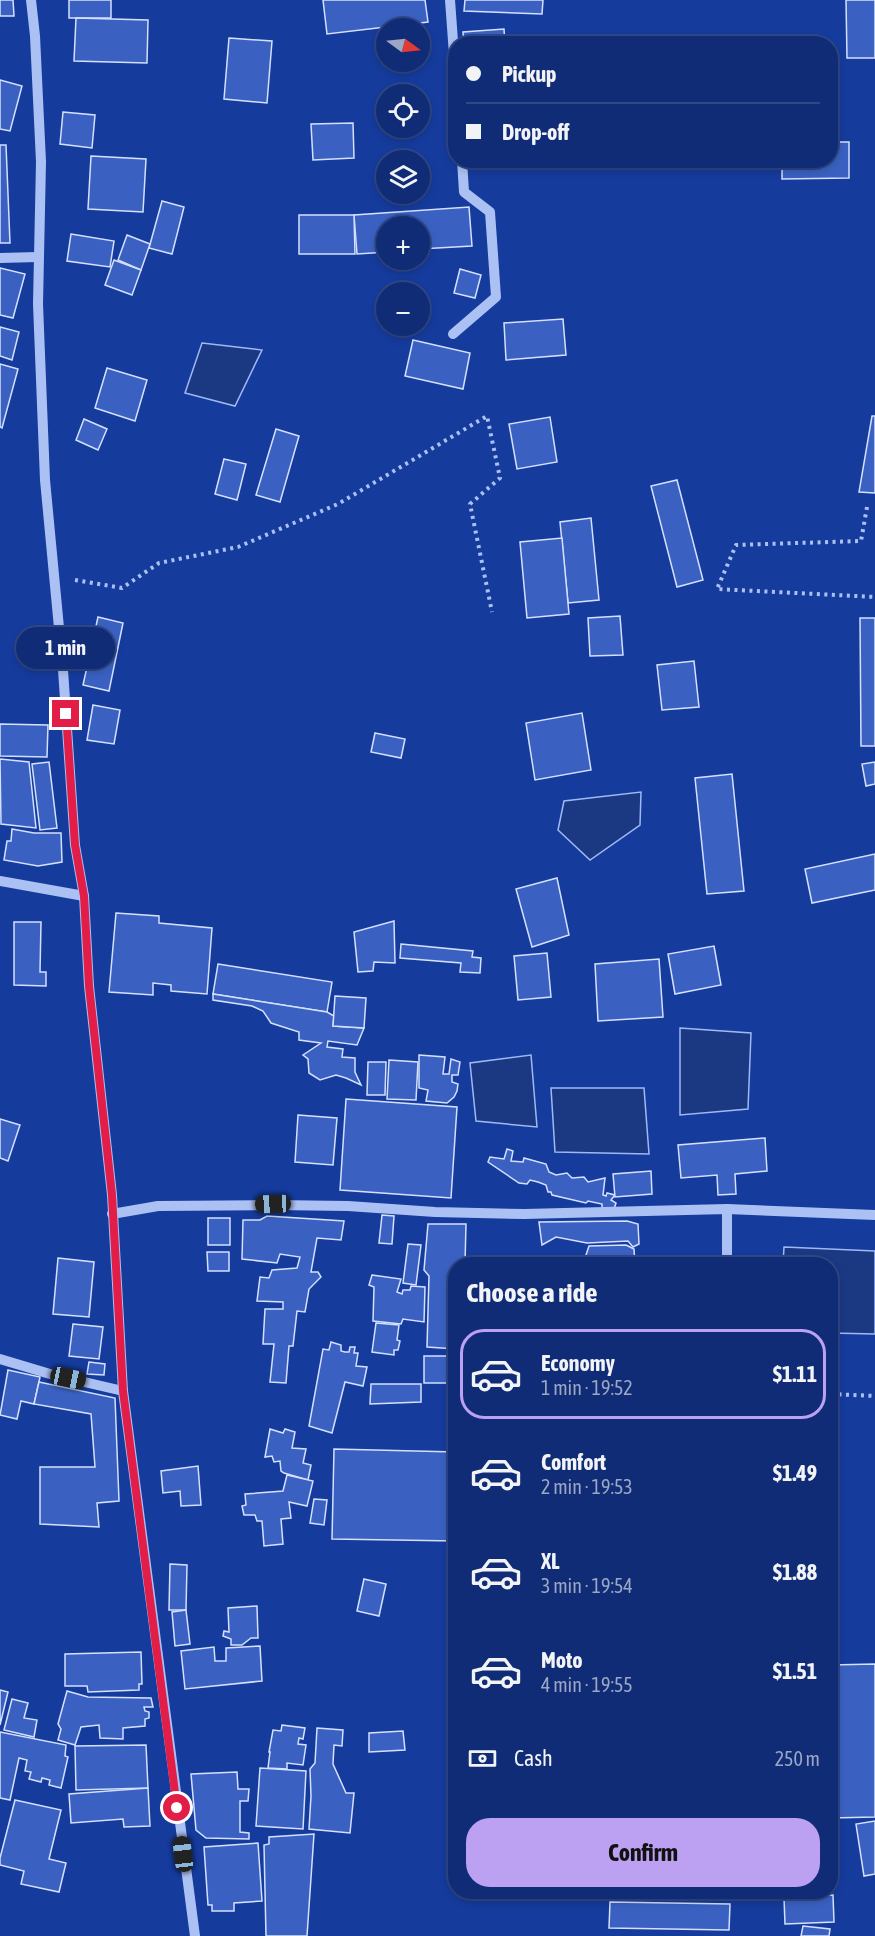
<!DOCTYPE html>
<meta charset="utf-8">
<style>
:root{--surface:#102c76;--page:#1e387e;--text:#f1f3f6;--muted:#9ca7c5;--line:#304888;--accent:#bca0f2}
body{margin:0;font-family:"Asap Condensed",sans-serif;background:var(--page);color:var(--text);height:100vh;display:flex;flex-direction:column;font-size:22px;white-space:nowrap}
*{box-sizing:border-box;margin:0}
p{font-size:20px;color:var(--muted)}
.icon{flex:none;width:33px;height:33px;fill:none;stroke:currentColor;stroke-width:2;stroke-linecap:round;stroke-linejoin:round}
.map{position:relative;flex:1;overflow:hidden}
.drawer{position:absolute;left:448px;top:1257px;width:390px;height:642px;display:flex;flex-direction:column;background:var(--surface);border-radius:24px;box-shadow:0 3px 9px #0003,0 0 0 2px var(--line)}
.drawer>*{flex:none}
.top-card{position:absolute;left:448px;top:36px;width:390px;height:132px;border-radius:24px;box-shadow:0 3px 9px #0003,0 0 0 2px var(--line);display:grid;align-content:center;height:132px;padding:0 18px;background:var(--surface)}
.needle{width:39px;rotate:105deg}
.tools{position:absolute;left:376px;top:18px;display:grid;gap:12px}
.tools a{display:grid;place-items:center;width:54px;height:54px;border-radius:50%;background:var(--surface);box-shadow:0 3px 9px #0003,0 0 0 2px var(--line);font-size:30px}
.end{position:absolute;width:27px;height:27px;margin:-14px;border:8px solid #e11d48;background:#fff;box-shadow:0 0 0 3px #fff}
.from{border-radius:50%}
.bubble{position:absolute;height:42px;border-radius:21px;background:var(--surface);box-shadow:0 3px 9px #0003,0 0 0 2px var(--line);font-size:20px;font-weight:700;line-height:42px;text-align:center}
.car{position:absolute;width:18px;height:36px;margin:-18px -9px;border-radius:8px;box-shadow:0 0 4px 2px #0007;background:linear-gradient(#222 24%,#8ab4d8 0 40%,#222 0 76%,#8ab4d8 0 86%,#222 0)}
.top-card b{display:flex;align-items:center;gap:21px;height:57px;font-size:22px}
.top-card b+b{border-top:2px solid var(--line)}
.top-card i{width:15px;height:15px;background:var(--text)}
ul{padding:0;list-style:none}
li{display:flex;align-items:center;gap:18px;height:90px;margin:0 12px 9px;padding:0 6px;border:3px solid transparent;border-radius:24px}
li div{flex:1}
li b{display:block;font-size:22px}
li em{font-style:normal;font-weight:700}
li.current{border-color:var(--accent)}
li>.icon{width:54px;height:54px;stroke-width:1.5}
h2{padding:0 18px;font-size:27px;line-height:72px}
.pay{display:flex;align-items:center;gap:15px;height:66px;padding:0 18px;font-size:22px}
.pay p{margin-inline-start:auto}
.action{display:flex;gap:12px;margin-top:auto;padding:12px 18px}
.action a{flex:1;height:69px;border-radius:24px;background:var(--accent);color:#111;font-size:24px;font-weight:700;line-height:69px;text-align:center}
.map>svg:first-child{display:block}
.water{fill:#1b3883;stroke:#9eb9f6;stroke-width:1.5}
.building{fill:#3a61c2;stroke:#d4e0fd;stroke-width:1.5}
.lines{fill:none;stroke-linecap:round;stroke-linejoin:round}
.path{stroke:#acc1f3;stroke-width:4;stroke-dasharray:3 4.5;stroke-linecap:butt}
.minor{stroke:#acc1f3;stroke-width:10}
.route{stroke:#e11d48;stroke-width:8}
</style>
<div class="map">
<svg width="875" height="1936" viewBox="0 0 875 1936">
<rect width="100%" height="100%" fill="#153b9d"/>
<g class="water">
<polygon points="202,343 262,350 235,406 185,393"/>
<polygon points="641,792 640,825 590,860 558,830 564,801"/>
<polygon points="680,1028 751,1033 748,1109 680,1115"/>
<polygon points="531,1055 537,1127 476,1121 470,1063"/>
<polygon points="551,1088 644,1088 649,1154 555,1152"/>
<polygon points="784,1247 875,1251 875,1334 831,1333 831,1264 783,1264"/>
</g>
<g class="building">
<polygon points="0,0 13,0 14,16 0,16"/>
<rect x="69" y="0" width="42" height="18"/>
<polygon points="323,0 425,0 428,22 327,34"/>
<polygon points="465,0 543,0 542,14 464,11"/>
<polygon points="846,0 875,0 875,58 847,58"/>
<polygon points="76,18 148,20 147,63 74,61"/>
<polygon points="504,29 505,44 464,44 463,32"/>
<polygon points="229,38 272,41 267,103 224,99"/>
<polygon points="0,80 22,86 10,131 0,129"/>
<polygon points="63,112 95,115 92,148 60,144"/>
<polygon points="353,123 354,158 313,160 311,124"/>
<polygon points="831,142 849,142 849,178 782,179 782,160 831,160"/>
<polygon points="0,145 6,145 10,243 0,243"/>
<polygon points="91,156 146,159 143,212 88,209"/>
<polygon points="162,201 184,207 172,254 149,248"/>
<polygon points="469,207 472,246 420,249 420,226 387,226 387,252 357,254 354,215"/>
<polygon points="299,215 354,215 355,254 299,254"/>
<polygon points="71,234 114,241 110,267 67,261"/>
<polygon points="127,235 150,244 141,270 118,260"/>
<polygon points="114,260 141,270 132,295 105,285"/>
<polygon points="0,268 25,274 13,318 0,315"/>
<polygon points="460,269 481,275 475,298 454,293"/>
<polygon points="563,319 566,355 506,360 504,323"/>
<polygon points="0,327 19,332 12,360 0,356"/>
<polygon points="413,340 470,353 463,389 405,376"/>
<polygon points="0,364 18,369 2,428 0,427"/>
<polygon points="107,368 147,380 135,421 95,408"/>
<polygon points="872,416 875,416 875,493 859,492"/>
<polygon points="550,417 557,462 517,469 509,424"/>
<polygon points="84,419 107,429 98,450 76,440"/>
<polygon points="276,429 299,436 280,502 256,495"/>
<polygon points="224,459 246,464 237,500 215,494"/>
<polygon points="677,480 703,580 677,587 651,486"/>
<polygon points="591,518 599,600 568,603 560,522"/>
<polygon points="562,538 569,614 527,618 520,542"/>
<polygon points="620,616 623,655 590,656 588,618"/>
<polygon points="98,617 123,623 109,691 83,685"/>
<polygon points="860,618 875,618 875,746 861,746"/>
<polygon points="694,661 699,707 662,710 657,665"/>
<polygon points="93,705 120,710 114,744 87,740"/>
<polygon points="582,713 591,770 535,780 526,723"/>
<polygon points="0,724 48,725 47,757 0,756"/>
<polygon points="375,733 405,739 401,758 371,752"/>
<polygon points="0,759 29,762 36,828 1,824"/>
<polygon points="49,762 57,828 40,830 32,764"/>
<polygon points="875,762 875,784 866,786 862,764"/>
<polygon points="732,774 744,891 707,894 695,778"/>
<polygon points="12,829 34,833 61,833 62,862 38,866 4,860 7,841 11,841"/>
<polygon points="875,854 875,890 812,903 805,869"/>
<polygon points="557,878 569,935 532,947 516,889"/>
<polygon points="116,913 159,916 159,923 212,928 207,994 171,991 171,985 153,983 153,995 109,992"/>
<polygon points="394,921 395,963 374,962 373,971 358,972 354,932"/>
<polygon points="14,922 41,922 40,972 46,972 46,986 14,985"/>
<polygon points="401,944 473,951 472,957 481,958 480,973 460,972 461,963 400,958"/>
<polygon points="714,946 721,985 675,994 668,954"/>
<polygon points="547,953 551,997 518,1000 514,956"/>
<polygon points="659,959 663,1017 598,1021 595,964"/>
<polygon points="218,964 332,982 327,1012 213,994"/>
<polygon points="213,994 327,1012 334,1016 333,1026 364,1028 357,1045 328,1041 327,1047 343,1049 342,1057 355,1058 355,1072 361,1085 346,1078 336,1075 320,1080 309,1073 308,1059 303,1055 321,1043 299,1040 299,1032 271,1023 263,1011 252,1006 213,1000"/>
<polygon points="335,996 366,998 364,1028 333,1026"/>
<polygon points="419,1055 445,1057 443,1074 449,1074 451,1059 460,1062 458,1075 452,1075 452,1082 458,1084 457,1091 454,1097 447,1103 426,1101 428,1090 419,1088"/>
<polygon points="389,1060 418,1062 416,1100 387,1099"/>
<polygon points="368,1062 386,1062 385,1095 367,1095"/>
<polygon points="346,1099 457,1107 451,1198 340,1190"/>
<polygon points="298,1115 337,1118 333,1165 295,1162"/>
<polygon points="0,1119 20,1125 8,1161 0,1158"/>
<polygon points="765,1138 767,1171 735,1174 736,1194 718,1195 717,1175 681,1178 678,1145"/>
<polygon points="507,1149 513,1151 511,1161 523,1162 524,1158 546,1164 549,1172 556,1175 567,1173 572,1178 584,1177 588,1182 605,1178 603,1195 606,1196 607,1193 615,1195 611,1200 616,1203 614,1209 602,1208 602,1204 588,1201 586,1203 552,1195 551,1192 548,1192 546,1185 538,1182 530,1180 527,1184 519,1183 488,1162 490,1157 504,1159"/>
<polygon points="651,1171 652,1194 615,1197 613,1174"/>
<polygon points="382,1215 394,1216 392,1244 379,1243"/>
<polygon points="267,1216 344,1221 341,1240 317,1238 311,1272 318,1272 321,1277 309,1289 305,1312 297,1311 293,1346 289,1346 286,1383 270,1382 274,1344 263,1344 265,1309 283,1309 283,1302 257,1301 260,1277 269,1278 272,1270 297,1268 300,1257 280,1254 277,1263 242,1259 243,1220 260,1220"/>
<rect x="208" y="1218" width="22" height="27"/>
<polygon points="627,1221 638,1224 639,1244 633,1247 628,1241 587,1243 556,1237 542,1245 539,1222"/>
<polygon points="428,1224 466,1224 465,1264 456,1264 456,1349 427,1347 429,1276 424,1270"/>
<polygon points="408,1244 421,1245 416,1285 403,1283"/>
<polygon points="626,1245 634,1249 635,1264 583,1264 589,1246"/>
<polygon points="207,1252 229,1252 229,1271 208,1271"/>
<polygon points="58,1258 94,1262 89,1317 53,1314"/>
<polygon points="372,1275 401,1279 397,1292 402,1294 403,1290 410,1290 411,1286 425,1287 424,1322 403,1319 401,1324 373,1321 374,1287 369,1285"/>
<polygon points="376,1323 399,1325 397,1340 400,1341 398,1350 394,1350 394,1355 372,1352"/>
<polygon points="73,1324 103,1327 99,1359 69,1356"/>
<polygon points="331,1342 341,1345 341,1351 345,1352 349,1352 350,1347 355,1347 354,1353 358,1353 356,1366 367,1367 363,1386 345,1382 332,1433 309,1426 323,1349 329,1350"/>
<rect x="424" y="1356" width="32" height="27"/>
<polygon points="89,1362 105,1364 104,1375 87,1374"/>
<polygon points="8,1370 40,1377 34,1404 21,1401 17,1419 0,1415"/>
<polygon points="39,1382 115,1398 119,1501 97,1503 99,1527 40,1524 40,1467 95,1467 91,1414 34,1404"/>
<polygon points="371,1384 421,1384 421,1402 370,1404"/>
<polygon points="270,1429 283,1433 285,1429 295,1432 292,1448 306,1449 303,1463 311,1465 308,1480 284,1473 281,1471 280,1461 274,1462 272,1456 265,1457"/>
<polygon points="334,1449 456,1452 456,1541 332,1539"/>
<polygon points="198,1466 201,1505 181,1506 180,1491 163,1493 161,1471"/>
<polygon points="287,1475 313,1481 307,1506 289,1502 291,1518 281,1519 283,1544 264,1546 262,1521 257,1521 255,1515 244,1515 242,1506 246,1505 245,1494 283,1491"/>
<polygon points="314,1499 327,1500 324,1525 310,1523"/>
<polygon points="170,1564 187,1565 186,1610 169,1610"/>
<polygon points="364,1579 386,1584 379,1616 357,1611"/>
<polygon points="257,1606 258,1638 251,1638 242,1645 231,1645 231,1639 223,1636 224,1631 229,1632 228,1608"/>
<polygon points="186,1610 190,1644 175,1646 172,1612"/>
<polygon points="260,1646 262,1681 185,1689 181,1651 214,1647 215,1661 226,1661 226,1648"/>
<polygon points="141,1652 142,1684 139,1684 139,1690 88,1692 87,1686 65,1686 65,1654"/>
<polygon points="875,1664 875,1817 831,1818 831,1665"/>
<polygon points="0,1690 8,1692 0,1725"/>
<polygon points="67,1691 88,1697 151,1698 153,1707 144,1707 145,1711 149,1712 149,1718 145,1719 145,1726 123,1728 123,1739 100,1738 99,1725 81,1727 75,1745 58,1740 61,1729 58,1724"/>
<polygon points="12,1699 28,1703 24,1718 37,1720 34,1737 4,1730"/>
<polygon points="282,1725 305,1728 303,1739 299,1738 298,1744 306,1745 303,1765 287,1763 287,1769 268,1768 270,1752 269,1752 273,1730 281,1731"/>
<polygon points="317,1728 343,1730 342,1746 334,1745 333,1764 346,1793 354,1793 350,1833 309,1829 311,1796 310,1769 315,1763"/>
<polygon points="403,1731 405,1750 369,1752 369,1733"/>
<polygon points="0,1732 66,1745 65,1756 68,1757 61,1788 49,1785 50,1780 42,1778 41,1782 29,1779 31,1772 25,1771 27,1760 19,1758 10,1800 0,1798"/>
<polygon points="146,1745 148,1788 76,1790 75,1746"/>
<polygon points="260,1768 306,1771 303,1829 256,1826"/>
<polygon points="237,1772 238,1789 249,1789 248,1801 240,1801 240,1832 249,1833 249,1839 206,1838 196,1830 191,1774"/>
<polygon points="148,1788 150,1826 124,1827 123,1819 71,1823 69,1794"/>
<polygon points="15,1800 61,1810 49,1859 66,1863 59,1892 21,1884 24,1871 0,1865 0,1858"/>
<polygon points="875,1821 875,1874 864,1876 856,1824"/>
<polygon points="314,1834 307,1936 266,1936 264,1845 269,1844 269,1837"/>
<polygon points="258,1843 262,1901 234,1903 234,1911 212,1911 212,1905 208,1905 204,1847"/>
<polygon points="833,1895 834,1922 785,1924 784,1898"/>
<polygon points="610,1902 730,1904 729,1930 609,1928"/>
<polygon points="803,1926 830,1929 829,1936 801,1936"/>
</g>
<g class="lines">
<g class="path">
<polyline points="867,507 861,541 736,545 717,589 875,597"/>
<polyline points="75,580 122,588 159,563 238,547 338,504 487,416 500,478 470,504 492,612"/>
<polyline points="831,1394 875,1396"/>
</g>
<g class="minor">
<polyline points="31,0 35,36 41,162 38,304 45,480 63,670 75,845 84,896 89,986 112,1195 123,1391 195,1936"/>
<polyline points="450,0 456,82"/>
<polyline points="0,258 38,257"/>
<polyline points="453,334 496,297 490,212 464,192 462,160"/>
<polyline points="0,881 84,896"/>
<polyline points="727,1209 727,1264"/>
<polyline points="112,1214 158,1206 273,1205 348,1206 435,1212 524,1214 727,1209 875,1215"/>
<polyline points="0,1359 50,1374 123,1391"/>
</g>
</g>
<g class="lines">
<polyline class="route" points="66,714 75,845 84,896 89,986 112,1195 123,1391 177,1808"/>
</g>
</svg>
<div class="tools">
<a><svg class="needle" viewBox="-14 -14 28 28"><path d="M0-13l5 13h-10z" fill="#e53935"/><path d="M0 13l5-13h-10z" fill="#9ca7c5"/></svg></a>
<a><svg class="icon" aria-label="locate" viewBox="0 0 24 24"><circle cx="12" cy="12" r="6"/><path d="M12 2v4M12 18v4M2 12h4M18 12h4"/></svg></a>
<a><svg class="icon" aria-label="layers" viewBox="0 0 24 24"><path d="M12 4l9 5-9 5-9-5zM3 14l9 5 9-5"/></svg></a>
<a>+</a>
<a>−</a>
</div>
<i class="end from" style="left:177px;top:1808px"></i>
<i class="end" style="left:66px;top:714px"></i>
<div class="bubble" style="left:16px;top:627px;width:99px">1 min</div>
<i class="car" style="left:273px;top:1204px;rotate:268deg"></i>
<i class="car" style="left:68px;top:1378px;rotate:102deg"></i>
<i class="car" style="left:183px;top:1854px;rotate:353deg"></i>
<div class="top-card">
<b><i class="from"></i>Pickup</b>
<b><i></i>Drop-off</b>
</div>
<section class="drawer">
<h2>Choose a ride</h2>
<ul>
<li class="current"><svg class="icon" aria-label="car" viewBox="0 0 24 24"><path d="M5 17H2v-5l4-1 3-4h7l3 4 3 1v5h-3M9 17h6M6 11h13"/><circle cx="7" cy="17" r="2"/><circle cx="17" cy="17" r="2"/></svg><div><b>Economy</b><p>1 min · 19:52</p></div><em>$1.11</em></li>
<li><svg class="icon" aria-label="car" viewBox="0 0 24 24"><path d="M5 17H2v-5l4-1 3-4h7l3 4 3 1v5h-3M9 17h6M6 11h13"/><circle cx="7" cy="17" r="2"/><circle cx="17" cy="17" r="2"/></svg><div><b>Comfort</b><p>2 min · 19:53</p></div><em>$1.49</em></li>
<li><svg class="icon" aria-label="car" viewBox="0 0 24 24"><path d="M5 17H2v-5l4-1 3-4h7l3 4 3 1v5h-3M9 17h6M6 11h13"/><circle cx="7" cy="17" r="2"/><circle cx="17" cy="17" r="2"/></svg><div><b>XL</b><p>3 min · 19:54</p></div><em>$1.88</em></li>
<li><svg class="icon" aria-label="car" viewBox="0 0 24 24"><path d="M5 17H2v-5l4-1 3-4h7l3 4 3 1v5h-3M9 17h6M6 11h13"/><circle cx="7" cy="17" r="2"/><circle cx="17" cy="17" r="2"/></svg><div><b>Moto</b><p>4 min · 19:55</p></div><em>$1.51</em></li>
</ul>
<div class="pay"><svg class="icon" aria-label="cash" viewBox="0 0 24 24"><path d="M3 7h18v10H3z"/><circle cx="12" cy="12" r="2"/></svg>Cash<p>250 m</p></div>
<div class="action"><a>Confirm</a></div>
</section>
</div>
